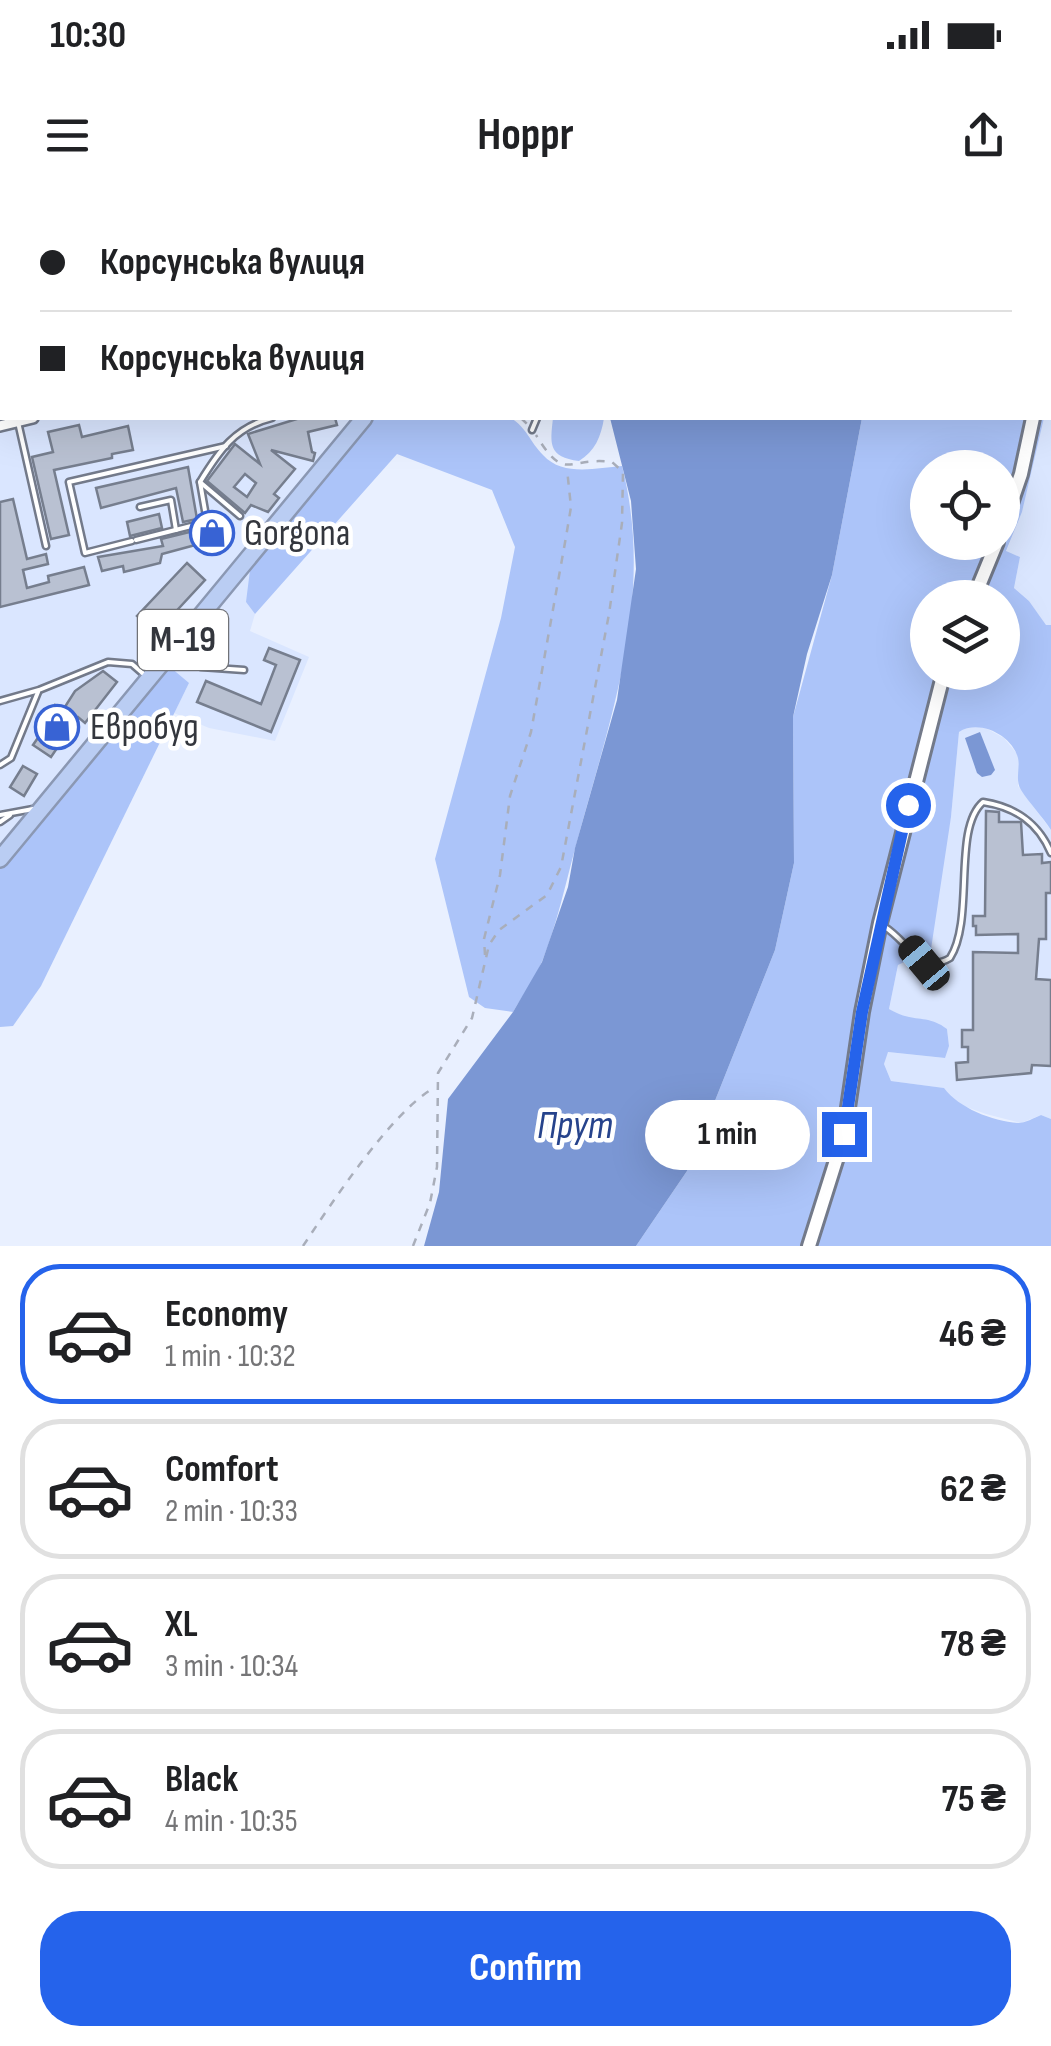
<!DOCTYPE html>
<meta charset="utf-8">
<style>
:root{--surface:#fff;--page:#f6f6f6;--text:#202124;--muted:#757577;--line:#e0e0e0;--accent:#2563eb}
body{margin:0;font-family:"Sofia Sans Condensed",sans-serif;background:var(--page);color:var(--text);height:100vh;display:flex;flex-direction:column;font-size:38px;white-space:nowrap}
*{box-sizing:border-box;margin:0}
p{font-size:32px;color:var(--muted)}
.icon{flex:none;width:55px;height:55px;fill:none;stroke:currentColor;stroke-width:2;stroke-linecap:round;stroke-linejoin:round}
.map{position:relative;height:1046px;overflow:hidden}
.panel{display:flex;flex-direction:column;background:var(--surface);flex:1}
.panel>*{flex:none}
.top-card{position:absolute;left:0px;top:0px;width:1052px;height:220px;box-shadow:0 10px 40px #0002;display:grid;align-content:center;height:220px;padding:0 40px;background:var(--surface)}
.buttons{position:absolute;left:910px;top:250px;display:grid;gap:20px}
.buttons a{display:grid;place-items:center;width:110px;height:110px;border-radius:50%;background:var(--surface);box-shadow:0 10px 40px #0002;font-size:50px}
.end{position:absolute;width:45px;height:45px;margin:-22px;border:12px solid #2563eb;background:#fff;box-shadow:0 0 0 5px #fff}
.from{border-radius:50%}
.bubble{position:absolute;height:70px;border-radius:35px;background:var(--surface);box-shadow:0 10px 40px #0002;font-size:32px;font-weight:700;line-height:70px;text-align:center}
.car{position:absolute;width:30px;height:60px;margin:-30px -15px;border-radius:12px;box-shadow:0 0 8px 2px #0007;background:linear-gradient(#222 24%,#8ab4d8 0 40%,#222 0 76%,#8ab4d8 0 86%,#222 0)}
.top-card b{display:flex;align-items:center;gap:35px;height:95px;font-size:38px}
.top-card b+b{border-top:2px solid var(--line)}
.top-card i{width:25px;height:25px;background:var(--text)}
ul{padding:18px 0 0;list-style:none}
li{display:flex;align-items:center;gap:30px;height:140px;margin:0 20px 15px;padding:0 20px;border:5px solid var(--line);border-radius:40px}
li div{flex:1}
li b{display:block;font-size:38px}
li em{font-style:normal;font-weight:700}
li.on{border-color:var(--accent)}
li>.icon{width:90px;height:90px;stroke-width:1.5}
.button{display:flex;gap:20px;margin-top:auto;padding:20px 40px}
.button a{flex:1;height:115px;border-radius:40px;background:var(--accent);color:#fff;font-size:40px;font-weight:700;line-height:115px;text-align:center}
.status{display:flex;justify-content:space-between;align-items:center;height:70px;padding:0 50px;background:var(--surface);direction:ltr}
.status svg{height:28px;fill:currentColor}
header{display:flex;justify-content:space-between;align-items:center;height:130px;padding:0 40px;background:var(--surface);font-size:45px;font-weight:700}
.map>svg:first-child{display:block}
.built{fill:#dae6ff}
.green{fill:#acc4f9;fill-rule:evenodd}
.water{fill:#7b97d4}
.building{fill:#b9c1d2;stroke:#767e8e;stroke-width:2.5;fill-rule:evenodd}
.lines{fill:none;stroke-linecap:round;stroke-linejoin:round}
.lane-casing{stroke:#737a8a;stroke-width:9}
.street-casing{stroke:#737a8a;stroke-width:14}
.secondary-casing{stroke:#737a8a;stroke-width:18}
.highway-casing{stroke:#8b98b3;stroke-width:20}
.path{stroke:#a9aeba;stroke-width:2.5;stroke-dasharray:8 8;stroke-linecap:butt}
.lane{stroke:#fff;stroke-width:4}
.street{stroke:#fff;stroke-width:9}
.secondary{stroke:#fff;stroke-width:12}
.highway{stroke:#bacdf3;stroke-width:15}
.route{stroke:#2563eb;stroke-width:12}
.labels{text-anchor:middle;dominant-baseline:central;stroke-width:9;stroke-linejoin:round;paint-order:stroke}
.shield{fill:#fff;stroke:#707277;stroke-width:2.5}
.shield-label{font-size:35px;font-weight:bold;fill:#33363d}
.poi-label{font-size:38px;fill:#33363d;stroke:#fff;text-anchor:start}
.water-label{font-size:40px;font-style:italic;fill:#26438c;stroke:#fff}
</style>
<div class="status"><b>10:30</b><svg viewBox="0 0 49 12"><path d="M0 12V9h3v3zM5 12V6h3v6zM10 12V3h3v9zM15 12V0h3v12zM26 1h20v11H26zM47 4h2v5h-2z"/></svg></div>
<header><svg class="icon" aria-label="menu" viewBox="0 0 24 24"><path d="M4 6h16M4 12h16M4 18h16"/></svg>Hoppr<svg class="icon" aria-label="share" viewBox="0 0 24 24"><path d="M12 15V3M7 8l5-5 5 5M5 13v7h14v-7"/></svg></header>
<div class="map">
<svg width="1051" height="1046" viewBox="0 0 1051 1046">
<rect width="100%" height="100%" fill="#e9f0ff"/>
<g class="built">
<polygon points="1051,200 1051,425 1046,426 1029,401 1014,388 1020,357 1006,352 1022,312 1044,218 1050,218"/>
<polygon points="25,218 368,218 246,402 255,414 250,431 309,457 275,541 209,528 174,513 189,483 0,664 0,225"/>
<polygon points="969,526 982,526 1004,538 1018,555 1018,586 1051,630 1051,919 1041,915 1021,923 986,914 955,903 943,888 891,881 884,864 887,852 944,858 949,846 947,829 908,820 889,809 898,765 940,673 951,617 959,532"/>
</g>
<g class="green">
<path d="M 368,218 L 511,218 C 527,228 530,242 543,255 C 563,277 596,268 622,266 C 656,400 609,521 575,649 C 565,686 557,723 543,759 C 536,777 523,795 513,812 L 485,808 L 469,797 L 435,659 L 501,418 L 515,347 L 492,290 L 397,254 L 255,414 L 246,402 L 250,370 Z"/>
<path d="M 553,218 L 604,218 C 601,237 595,251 579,261 C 548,257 550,244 553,218 Z"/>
<path d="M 862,218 L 1044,218 L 1022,312 L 1006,351 L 1020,357 L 1014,388 L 1029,401 L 1046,425 L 1051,425 L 1051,630 C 1042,616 1030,604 1021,590 C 1015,580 1020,569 1018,558 C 1012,535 979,519 959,532 L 951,617 L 931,749 L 898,765 L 889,809 C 914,824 926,813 947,829 L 949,846 L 945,858 L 888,852 L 884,864 L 891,881 L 944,888 C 959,908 992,921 1018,923 C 1025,923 1034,918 1041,915 L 1051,919 L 1051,1046 L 636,1046 L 687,971 L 775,750 L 794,663 L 793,517 L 832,375 ZM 928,268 L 1002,268 L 1002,342 L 928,342 ZM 928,398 L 1002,398 L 1002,472 L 928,472 Z"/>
<polygon points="170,467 189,483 41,786 13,826 0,827 0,664"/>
</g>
<g class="water">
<polygon points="610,218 862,218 832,375 807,454 793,517 794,663 775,750 687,971 636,1046 424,1046 439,992 448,899 513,812 542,762 568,687 575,648 617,500 636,369 631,301"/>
<polygon points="980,532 995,570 991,575 982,577 977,573 965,538"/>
</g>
<g class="building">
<path d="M 300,218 L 335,218 L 337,225 L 308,232 L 312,252 L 315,253 L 313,261 L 271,250 L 295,269 L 274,294 L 279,298 L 268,312 L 251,305 L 245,313 L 207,281 L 235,244 L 260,264 L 248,234 ZM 245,274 L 256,283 L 247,297 L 234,287 Z"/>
<polygon points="79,225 82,237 128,226 133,250 112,254 112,258 54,270 69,335 51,339 32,257 53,252 48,232"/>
<polygon points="188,267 197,319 183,322 176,288 101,308 96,288"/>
<polygon points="13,299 27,359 46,354 48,364 23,370 27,388 49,382 48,376 84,367 89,385 0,407 0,302"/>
<polygon points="159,314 162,328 130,336 127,322"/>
<polygon points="218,325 221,338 162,354 160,363 124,372 123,366 102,371 98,357 163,346 161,339"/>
<polygon points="187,363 205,380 155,434 137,416"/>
<polygon points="269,448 300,460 271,532 197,502 206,481 261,504 276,465 264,460"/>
<polygon points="103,471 117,482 85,523 78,517 51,557 33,545 42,532 38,529 55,505 63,510 75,491"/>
<polygon points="23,566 37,574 24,596 10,587"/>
<polygon points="986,611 999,612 999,622 1021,622 1023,655 1042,654 1042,663 1051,662 1051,693 1046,693 1046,739 1039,739 1036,779 1051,780 1051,866 1032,865 1031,873 957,880 956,863 968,862 968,847 962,847 962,830 973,830 973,752 1018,753 1018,734 976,735 976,726 973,726 973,716 985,716"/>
</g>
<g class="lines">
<defs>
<g id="lane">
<polyline points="543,2 543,0"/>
<polyline points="18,222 46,346"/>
<polyline points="532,230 537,218"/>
<polyline points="200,282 240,316"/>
<polyline points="140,307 171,300 176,330"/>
<path d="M 136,340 L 207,322 L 200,282 C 219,251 235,227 272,218"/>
<polyline points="132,341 85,353 69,282 226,246"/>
<polyline points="181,450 201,467 244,470"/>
<polyline points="0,501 39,490 108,462 132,464 147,477"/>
<polyline points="0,565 11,558 38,492"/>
<polyline points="0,615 33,609"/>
<polyline points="0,622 10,615"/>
<path d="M 885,727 C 908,742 922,775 950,758 C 975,719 952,629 983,602 C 1015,607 1038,622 1051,653"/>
</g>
<g id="street">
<polyline points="3,2 3,0"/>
<polyline points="0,76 2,17"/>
<polyline points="0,155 2,172"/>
<polyline points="0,226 33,218"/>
</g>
<g id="secondary">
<polyline points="1050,70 1051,64"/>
<polyline points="1002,330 1021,274 1033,218"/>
<polyline points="974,398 997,342"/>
<polyline points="809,1046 844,935 862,812 880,723 944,472"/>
</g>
<g id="highway">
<polyline points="444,2 444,0"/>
<polyline points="0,659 364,218"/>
</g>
</defs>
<use href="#lane" class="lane-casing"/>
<use href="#street" class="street-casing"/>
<use href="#secondary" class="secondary-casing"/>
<use href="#highway" class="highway-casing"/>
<g class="path">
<polyline points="521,218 528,225"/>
<polyline points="485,755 484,739 500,675 510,596 531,532 566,337 571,307 567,269"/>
<path d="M 303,1046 C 331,1004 392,911 434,888"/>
<path d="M 413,1046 L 430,1003 L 437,967 L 438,873 L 472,818 L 489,745 L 499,730 L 547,695 L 561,667 L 609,414 L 622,323 L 623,272 L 612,262 C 567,256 566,284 536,235"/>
</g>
<use href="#lane" class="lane"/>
<use href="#street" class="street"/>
<use href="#secondary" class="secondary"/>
<use href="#highway" class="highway"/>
</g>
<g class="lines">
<polyline class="route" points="844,934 862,812 908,605"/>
</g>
<defs>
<symbol id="shop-ring" viewBox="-11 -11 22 22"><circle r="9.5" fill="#fff" stroke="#3863d4" stroke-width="1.5"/><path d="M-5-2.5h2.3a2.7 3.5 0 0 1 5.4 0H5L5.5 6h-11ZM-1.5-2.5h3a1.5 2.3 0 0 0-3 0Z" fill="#3863d4"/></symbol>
</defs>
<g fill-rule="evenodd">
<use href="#shop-ring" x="187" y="308" width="50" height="50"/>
<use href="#shop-ring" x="32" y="502" width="50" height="50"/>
</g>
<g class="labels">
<rect class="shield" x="138" y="410" width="90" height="60" rx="8"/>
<g class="shield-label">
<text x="183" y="440">М-19</text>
</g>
<g class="poi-label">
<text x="244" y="333">Gorgona</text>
<text x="90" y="527">Евробуд</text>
</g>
<g class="water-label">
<text x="575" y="926">Прут</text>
</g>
</g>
</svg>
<div class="buttons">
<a><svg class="icon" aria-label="locate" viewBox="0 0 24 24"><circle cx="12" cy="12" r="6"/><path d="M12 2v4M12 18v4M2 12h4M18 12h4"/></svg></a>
<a><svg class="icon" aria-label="layers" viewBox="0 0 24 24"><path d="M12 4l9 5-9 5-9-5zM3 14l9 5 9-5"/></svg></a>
</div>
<i class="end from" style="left:908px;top:605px"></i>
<i class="end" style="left:844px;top:934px"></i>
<div class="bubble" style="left:645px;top:900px;width:165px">1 min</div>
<i class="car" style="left:924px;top:763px;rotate:320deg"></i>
<div class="top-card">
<b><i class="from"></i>Корсунська вулиця</b>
<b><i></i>Корсунська вулиця</b>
</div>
</div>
<section class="panel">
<ul>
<li class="on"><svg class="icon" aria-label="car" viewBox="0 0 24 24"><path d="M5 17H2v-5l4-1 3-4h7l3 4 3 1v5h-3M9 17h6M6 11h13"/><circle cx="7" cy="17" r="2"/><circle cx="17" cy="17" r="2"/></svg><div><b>Economy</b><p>1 min · 10:32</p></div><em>46 ₴</em></li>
<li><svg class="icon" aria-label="car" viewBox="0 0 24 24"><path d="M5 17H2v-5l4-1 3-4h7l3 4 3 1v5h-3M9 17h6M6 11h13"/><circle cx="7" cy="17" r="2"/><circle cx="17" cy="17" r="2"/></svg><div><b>Comfort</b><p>2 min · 10:33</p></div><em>62 ₴</em></li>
<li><svg class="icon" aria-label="car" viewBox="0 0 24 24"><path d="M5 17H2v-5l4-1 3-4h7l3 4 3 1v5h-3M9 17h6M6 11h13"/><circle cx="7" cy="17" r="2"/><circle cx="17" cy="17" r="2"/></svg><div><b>XL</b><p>3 min · 10:34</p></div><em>78 ₴</em></li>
<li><svg class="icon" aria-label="car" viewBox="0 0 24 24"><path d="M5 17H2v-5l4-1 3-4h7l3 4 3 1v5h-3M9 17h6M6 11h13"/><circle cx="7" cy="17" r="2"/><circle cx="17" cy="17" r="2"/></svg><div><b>Black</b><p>4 min · 10:35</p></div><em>75 ₴</em></li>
</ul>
<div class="button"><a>Confirm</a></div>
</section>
